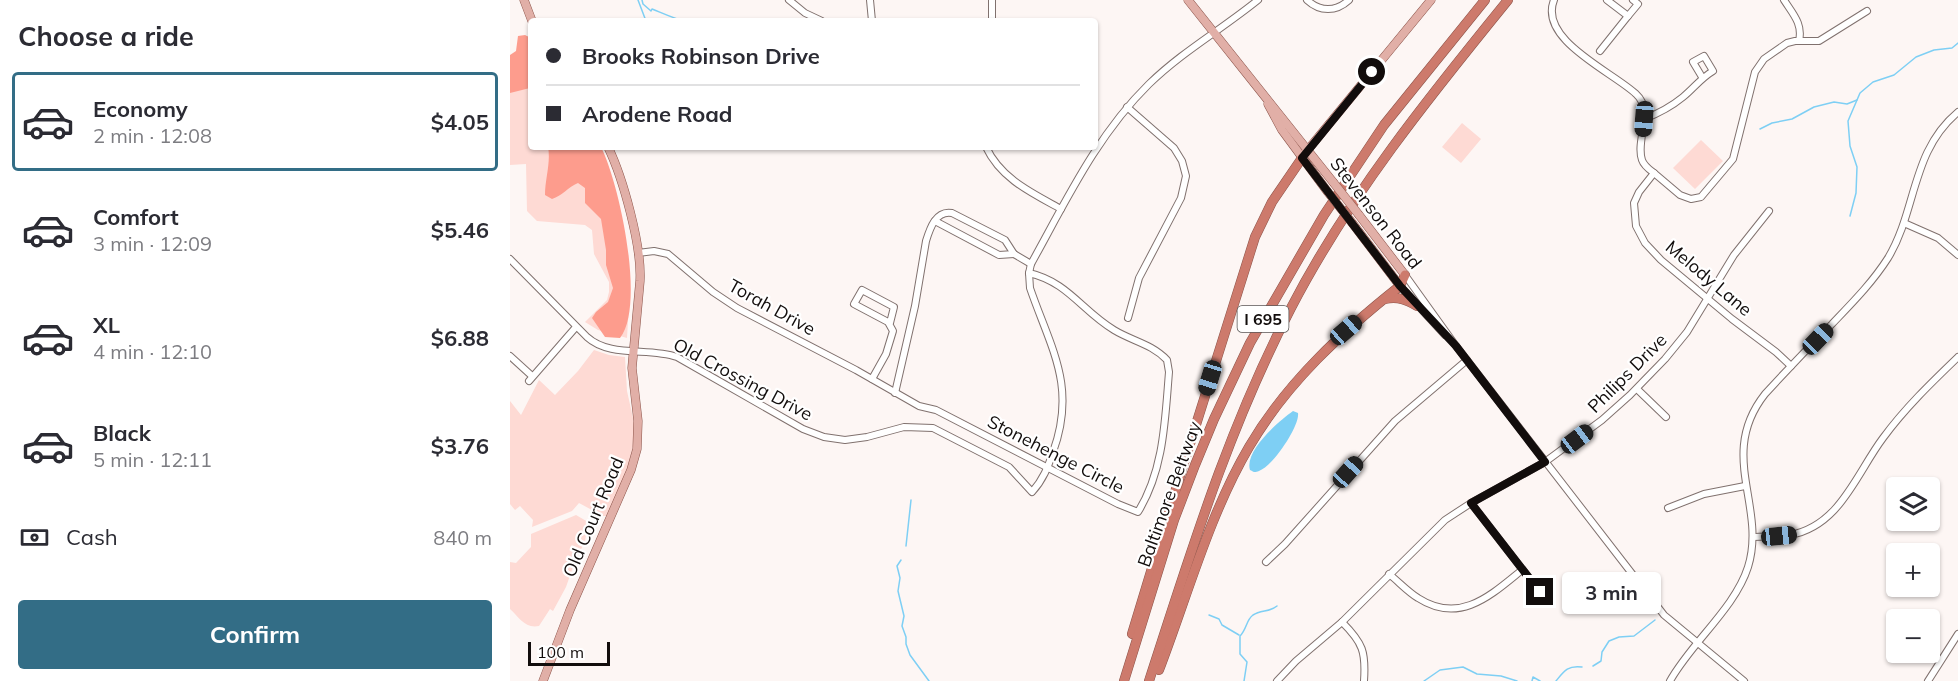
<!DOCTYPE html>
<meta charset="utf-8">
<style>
:root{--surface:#fff;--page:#f2f2f3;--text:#2b2b33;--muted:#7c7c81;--line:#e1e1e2;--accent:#336d86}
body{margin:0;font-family:Mulish,sans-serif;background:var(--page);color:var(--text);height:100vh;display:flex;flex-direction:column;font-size:22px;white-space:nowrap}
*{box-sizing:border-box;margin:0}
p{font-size:20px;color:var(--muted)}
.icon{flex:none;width:33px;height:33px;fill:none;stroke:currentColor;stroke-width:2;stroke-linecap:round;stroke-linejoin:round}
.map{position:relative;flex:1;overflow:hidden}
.side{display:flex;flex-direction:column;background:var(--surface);width:510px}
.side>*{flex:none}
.banner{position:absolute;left:18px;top:18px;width:570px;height:132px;border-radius:6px;box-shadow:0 2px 4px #0004;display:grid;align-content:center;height:132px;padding:0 18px;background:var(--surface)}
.controls{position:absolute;left:1376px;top:477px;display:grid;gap:12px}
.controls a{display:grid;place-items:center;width:54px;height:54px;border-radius:6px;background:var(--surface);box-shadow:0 2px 4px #0004;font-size:30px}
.scale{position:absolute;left:18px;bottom:15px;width:82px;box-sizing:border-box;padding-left:6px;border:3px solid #120d0c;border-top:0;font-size:16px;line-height:21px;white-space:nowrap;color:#120d0c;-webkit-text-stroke:4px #fff;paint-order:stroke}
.end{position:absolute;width:27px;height:27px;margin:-14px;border:8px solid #120d0c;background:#fff;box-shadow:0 0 0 3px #fff}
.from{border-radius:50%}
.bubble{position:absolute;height:42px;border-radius:6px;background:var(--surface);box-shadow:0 2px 4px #0004;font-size:20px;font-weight:700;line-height:42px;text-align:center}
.car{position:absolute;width:18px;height:36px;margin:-18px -9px;border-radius:8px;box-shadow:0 0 4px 2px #0007;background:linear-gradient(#222 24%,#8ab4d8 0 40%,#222 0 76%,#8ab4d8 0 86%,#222 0)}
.banner b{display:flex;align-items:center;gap:21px;height:57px;font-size:22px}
.banner b+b{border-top:2px solid var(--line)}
.banner i{width:15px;height:15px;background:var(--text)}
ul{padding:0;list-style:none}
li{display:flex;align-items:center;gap:18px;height:99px;margin:0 12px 9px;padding:0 6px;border:3px solid transparent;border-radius:6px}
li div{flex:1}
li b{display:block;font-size:22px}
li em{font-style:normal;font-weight:700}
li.active{border-color:var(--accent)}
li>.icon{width:54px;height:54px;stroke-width:1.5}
h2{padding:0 18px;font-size:27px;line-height:72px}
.pay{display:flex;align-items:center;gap:15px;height:66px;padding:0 18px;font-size:22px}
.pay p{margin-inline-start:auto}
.action{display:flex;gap:12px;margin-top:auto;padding:12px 18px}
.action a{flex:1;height:69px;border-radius:6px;background:var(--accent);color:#fff;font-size:24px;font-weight:700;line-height:69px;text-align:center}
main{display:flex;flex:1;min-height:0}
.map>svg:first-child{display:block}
.green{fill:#fedad4}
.forest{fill:#fd9c8d}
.water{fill:#7ecff4}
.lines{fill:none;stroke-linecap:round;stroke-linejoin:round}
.stream{stroke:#7ecff4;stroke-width:1.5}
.minor-casing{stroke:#80716e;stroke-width:8}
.major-casing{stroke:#8c544a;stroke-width:9}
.highway-casing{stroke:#8c544a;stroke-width:10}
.minor{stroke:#fff;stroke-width:6}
.major{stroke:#e1afa7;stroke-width:8}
.highway{stroke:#cd7a6c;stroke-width:9}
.major-bridge-casing{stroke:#8c544a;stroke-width:9;stroke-linecap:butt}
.major-bridge{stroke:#e1afa7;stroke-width:8}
.route{stroke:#120d0c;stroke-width:8}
.labels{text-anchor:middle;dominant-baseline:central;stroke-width:4.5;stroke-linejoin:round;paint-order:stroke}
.shield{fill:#fff;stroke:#595655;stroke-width:1.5}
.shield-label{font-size:16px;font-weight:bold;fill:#120d0c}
.street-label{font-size:18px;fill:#120d0c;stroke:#fff}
</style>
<main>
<section class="side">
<h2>Choose a ride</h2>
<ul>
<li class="active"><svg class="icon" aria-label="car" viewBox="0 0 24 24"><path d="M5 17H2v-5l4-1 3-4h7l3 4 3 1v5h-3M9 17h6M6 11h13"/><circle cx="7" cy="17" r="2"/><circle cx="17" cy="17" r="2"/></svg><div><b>Economy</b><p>2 min · 12:08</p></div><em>$4.05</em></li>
<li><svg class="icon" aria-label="car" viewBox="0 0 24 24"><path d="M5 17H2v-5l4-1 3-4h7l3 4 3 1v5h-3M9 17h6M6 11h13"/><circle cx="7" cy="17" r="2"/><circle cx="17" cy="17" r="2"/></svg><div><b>Comfort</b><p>3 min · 12:09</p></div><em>$5.46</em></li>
<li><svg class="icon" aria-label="car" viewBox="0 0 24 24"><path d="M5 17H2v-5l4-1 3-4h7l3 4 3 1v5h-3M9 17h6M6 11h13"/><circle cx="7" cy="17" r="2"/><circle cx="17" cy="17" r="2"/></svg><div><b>XL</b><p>4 min · 12:10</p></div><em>$6.88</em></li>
<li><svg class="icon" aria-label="car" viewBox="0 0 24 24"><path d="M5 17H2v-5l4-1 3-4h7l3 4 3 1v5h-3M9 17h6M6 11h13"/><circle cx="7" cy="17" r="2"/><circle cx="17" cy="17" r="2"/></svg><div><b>Black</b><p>5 min · 12:11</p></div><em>$3.76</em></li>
</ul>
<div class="pay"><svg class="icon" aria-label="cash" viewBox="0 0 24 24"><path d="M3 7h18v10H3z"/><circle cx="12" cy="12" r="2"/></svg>Cash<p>840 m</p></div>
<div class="action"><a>Confirm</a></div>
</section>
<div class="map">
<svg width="1448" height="681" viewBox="0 0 1448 681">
<rect width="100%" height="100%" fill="#fdf6f4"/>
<g class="green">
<polygon points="21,47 21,147 85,147 117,249 120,287 117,338 88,330 75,322 97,300 99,292 99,282 84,254 82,230 75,225 27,221 17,211 16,164 0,165 0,57"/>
<polygon points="952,123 971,139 951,163 932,147"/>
<polygon points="1191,140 1213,161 1185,189 1163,168"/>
<polygon points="84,350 99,355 115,357 117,391 125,427 124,442 117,471 97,516 93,516 69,503 62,511 22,527 23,520 10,506 5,510 0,504 0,401 11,415 29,380 45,395 68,371"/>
<path d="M 66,515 L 78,522 L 75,541 L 64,564 L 56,587 L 43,611 L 40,609 L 29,626 C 15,629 9,617 0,609 L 0,562 L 6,563 L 21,547 L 21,534 Z"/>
</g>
<g class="forest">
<polygon points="15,35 21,38 21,89 20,88 0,93 0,55 6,51 8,36"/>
<path d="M 38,147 L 91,147 C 109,182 136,305 110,338 L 95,337 L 82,318 L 86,312 L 98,302 L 103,288 L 96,265 L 96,250 L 91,219 L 75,203 L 75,188 L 68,183 C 58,187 52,196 42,199 L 35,195 C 35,179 41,162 38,147 Z"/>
</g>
<path class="water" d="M 783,411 L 788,413 C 790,426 762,467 749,471 C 744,473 744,472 740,470 C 734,451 769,421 783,411 Z"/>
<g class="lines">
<g class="stream">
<polyline points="128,0 136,21"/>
<path d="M 132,0 L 133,4 L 141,11 L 142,9 C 152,13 165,19 174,21"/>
<polyline points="1250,129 1262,123 1282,119 1304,107 1324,102 1337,104 1347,100"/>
<polyline points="1340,216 1346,193 1347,167 1340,146 1338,121 1350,93 1363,82 1384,75 1406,57 1424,50 1442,48 1448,43"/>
<polyline points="396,546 401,500"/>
<polyline points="391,560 387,566 390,578 388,591 394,616 392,626 396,637 396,644 400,655 419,681"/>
<polyline points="699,615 709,619 712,625 729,635"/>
<polyline points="1083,666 1091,661 1092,652 1099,641 1109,637 1124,636 1145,620"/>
<path d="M 734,681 L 737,662 L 730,654 L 730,636 C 737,629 736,620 743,615 C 751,610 760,612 767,606"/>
<polyline points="914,681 930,670 953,667 967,674 991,676 1007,681"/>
<polyline points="1022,681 1023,677 1030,681"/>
<path d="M 1046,681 C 1054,671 1058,665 1072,667"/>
</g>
<defs>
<g id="minor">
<polyline points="279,0 295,13 312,21"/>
<polyline points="360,0 362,21"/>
<path d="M 797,0 C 810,12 826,12 839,0"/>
<path d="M 1044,0 C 1028,40 1103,72 1126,94 C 1145,111 1125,140 1132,160 C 1134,166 1140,170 1144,173 L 1129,192 L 1124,203 L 1126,226 L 1135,243 L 1151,260 L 1222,319 L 1266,352 L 1281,366"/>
<path d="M 1274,0 C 1283,14 1293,24 1289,41"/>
<polyline points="1118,16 1128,4 1123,0"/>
<polyline points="482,21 482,0"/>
<polyline points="1090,51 1118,16 1097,0"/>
<polyline points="617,107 664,148 672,161 676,176 671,198 629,278 618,318"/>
<path d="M 1134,119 C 1147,114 1162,106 1173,97 C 1184,88 1191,78 1203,71 L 1194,56 L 1183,62 L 1192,77"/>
<path d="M 476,147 C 491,179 522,193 551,209"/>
<polyline points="1144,173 1170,195 1181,199 1191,197 1223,159 1245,72 1254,59 1277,43 1285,41 1309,41 1357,11"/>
<polyline points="425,221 489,255 504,254"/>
<polyline points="1394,223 1428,238 1448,255"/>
<path d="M 128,253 L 144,251 L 158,254 L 203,292 L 227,308 L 346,370 L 409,406 L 426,410 L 608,504 L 628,512 C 654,470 655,420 659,372 L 657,360 C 642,344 622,341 604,330 C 572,311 558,282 519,273"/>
<path d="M 0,259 L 77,337 C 100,358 139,347 167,357 L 293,429 L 314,437 L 335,440 L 357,437 L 394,427 L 423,428 L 499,467 L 522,492 C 533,480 538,467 543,452 C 567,386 541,349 520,288 L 519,273 L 521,264 C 556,201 587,135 639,84 C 673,51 711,30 748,0"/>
<polyline points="895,275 946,346 1154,615 1234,681"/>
<polyline points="890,286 935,335"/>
<polyline points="0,356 22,376"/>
<polyline points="362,379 376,354 383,331 378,322 344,304 352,290 384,307 380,323"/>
<polyline points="19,381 66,327"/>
<polyline points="1127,389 1156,417"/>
<path d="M 385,393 L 405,306 L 416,241 C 420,228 426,210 442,213 L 495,240 L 504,254 L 521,264"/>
<polyline points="961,503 1030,592"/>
<polyline points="1158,508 1194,494 1235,486"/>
<path d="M 1243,537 C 1255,536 1268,537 1280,535 C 1330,526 1346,474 1373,438 C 1395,408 1421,383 1448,357"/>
<polyline points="756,562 775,544 885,421 957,360"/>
<path d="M 879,574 C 889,582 898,592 908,598 C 950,625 981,595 1012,570"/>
<path d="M 832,622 C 853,643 856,652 854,681"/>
<polyline points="767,681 786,661 832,622 935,520 961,503 1035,462 1092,420 1120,395 1155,359 1177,332 1224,255 1259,211"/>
<path d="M 1160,681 C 1181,643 1225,608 1238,567 C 1257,506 1207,455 1255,394 C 1277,370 1299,347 1322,324 C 1342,303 1362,283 1378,258 C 1407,210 1401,151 1448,112"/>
<polyline points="1418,681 1448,634"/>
</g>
<g id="major">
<polyline points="14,0 22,21"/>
<polyline points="678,0 823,182"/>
<polyline points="758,104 772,130 817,191"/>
<polyline points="796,152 921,0"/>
<polyline points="849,215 895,275"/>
<polyline points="843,224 890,286"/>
<path d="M 33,681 L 60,610 L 121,470 L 127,449 L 128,421 L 122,368 L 130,281 C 132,246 113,178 98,147"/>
</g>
<g id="highway">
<path d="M 875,299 C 888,296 897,300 907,306"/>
<polyline points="622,634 673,466 745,237 762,202 792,158"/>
<path d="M 649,670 C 677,597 699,515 739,447 C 777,382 832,332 890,286 L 895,275"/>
<polyline points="614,681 664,520 685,465 704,419 740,343 814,215 874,125 975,0"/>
<path d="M 639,681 C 681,552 718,429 781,308 C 839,196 919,97 998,0"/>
</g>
</defs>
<use href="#minor" class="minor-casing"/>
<use href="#major" class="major-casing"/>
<use href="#highway" class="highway-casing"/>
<use href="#minor" class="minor"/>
<use href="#major" class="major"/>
<use href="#highway" class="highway"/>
<defs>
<g id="major-bridge">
<polyline points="823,182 849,215"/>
<polyline points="817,191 843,224"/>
</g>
</defs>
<use href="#major-bridge" class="major-bridge-casing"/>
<use href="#major-bridge" class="major-bridge"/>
</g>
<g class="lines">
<polyline class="route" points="862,72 792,158 890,286 946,346 1035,462 961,503 1030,592"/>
</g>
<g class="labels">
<rect class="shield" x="727.5" y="306" width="51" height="26" rx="4.5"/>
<g class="shield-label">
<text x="753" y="319">I 695</text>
</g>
<g class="street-label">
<text transform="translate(866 213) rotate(52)">Stevenson Road</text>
<text transform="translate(1199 278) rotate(40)">Melody Lane</text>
<text transform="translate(262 307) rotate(29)">Torah Drive</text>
<text transform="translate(1117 373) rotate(-45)">Philips Drive</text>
<text transform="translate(233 379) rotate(28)">Old Crossing Drive</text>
<text transform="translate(546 454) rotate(27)">Stonehenge Circle</text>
<text transform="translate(659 494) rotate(-70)">Baltimore Beltway</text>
<text transform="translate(83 517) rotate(-67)">Old Court Road</text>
</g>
</g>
</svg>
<div class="controls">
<a><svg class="icon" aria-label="layers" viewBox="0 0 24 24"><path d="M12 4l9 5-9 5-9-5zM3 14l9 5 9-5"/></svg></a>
<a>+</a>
<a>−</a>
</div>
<div class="scale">100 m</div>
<i class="end from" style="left:862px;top:72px"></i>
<i class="end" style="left:1030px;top:592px"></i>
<div class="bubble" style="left:1052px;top:572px;width:99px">3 min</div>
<i class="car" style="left:1134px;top:119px;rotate:184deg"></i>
<i class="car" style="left:836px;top:330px;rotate:49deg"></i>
<i class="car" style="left:1308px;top:339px;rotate:44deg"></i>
<i class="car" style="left:700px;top:378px;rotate:197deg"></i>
<i class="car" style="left:1067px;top:439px;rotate:53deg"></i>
<i class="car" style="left:838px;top:472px;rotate:42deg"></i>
<i class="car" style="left:1269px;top:536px;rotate:84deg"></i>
<div class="banner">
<b><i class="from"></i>Brooks Robinson Drive</b>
<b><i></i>Arodene Road</b>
</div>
</div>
</main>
